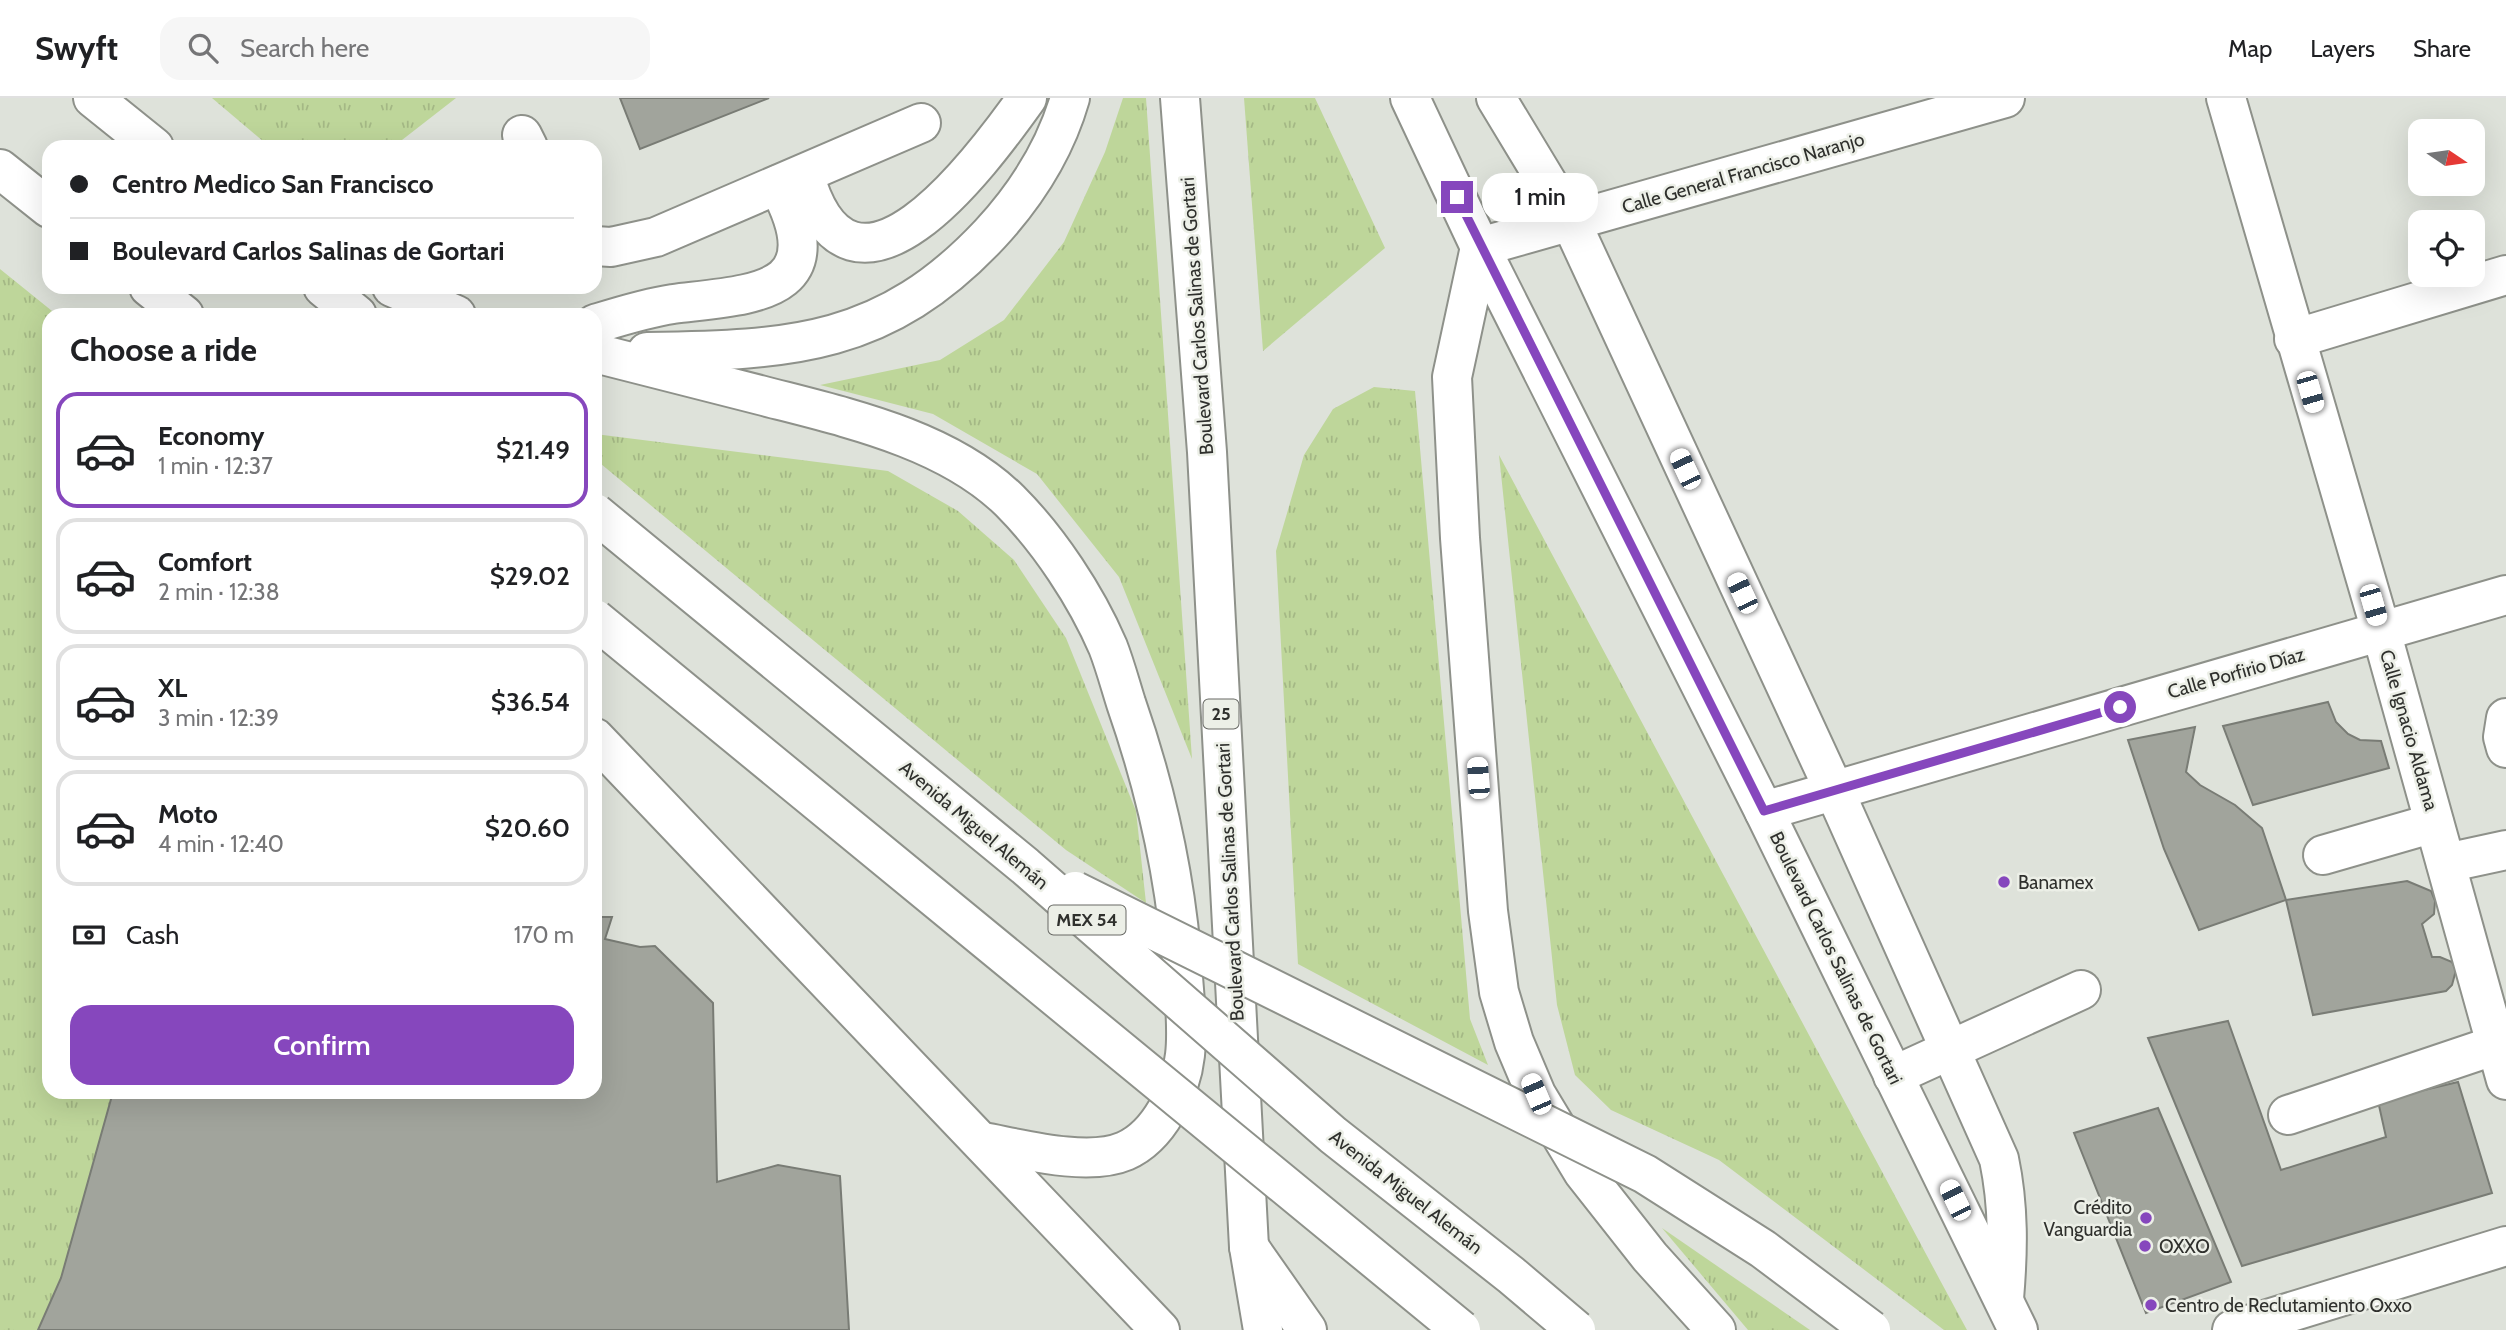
<!DOCTYPE html>
<meta charset="utf-8">
<style>
:root{--surface:#fff;--page:#f6f6f6;--text:#202124;--muted:#757577;--line:#e0e0e0;--accent:#8647bd}
body{margin:0;font-family:Cabin,sans-serif;background:var(--page);color:var(--text);height:100vh;display:flex;flex-direction:column;font-size:26px;white-space:nowrap}
*{box-sizing:border-box;margin:0}
p{font-size:23px;color:var(--muted)}
.icon{flex:none;width:38px;height:38px;fill:none;stroke:currentColor;stroke-width:2;stroke-linecap:round;stroke-linejoin:round}
.map{position:relative;flex:1;overflow:hidden}
.details{position:absolute;left:42px;top:210px;width:560px;height:791px;display:flex;flex-direction:column;background:var(--surface);border-radius:21px;box-shadow:0 7px 28px #0002}
.details>*{flex:none}
.hud{position:absolute;left:42px;top:42px;width:560px;height:154px;border-radius:21px;box-shadow:0 7px 28px #0002;display:grid;align-content:center;height:154px;padding:0 28px;background:var(--surface)}
.needle{width:46px;rotate:103deg}
.fabs{position:absolute;left:2408px;top:21px;display:grid;gap:14px}
.fabs a{display:grid;place-items:center;width:77px;height:77px;border-radius:14px;background:var(--surface);box-shadow:0 7px 28px #0002;font-size:35px}
.end{position:absolute;width:32px;height:32px;margin:-16px;border:9px solid #8647bd;background:#fff;box-shadow:0 0 0 4px #fff}
.from{border-radius:50%}
.bubble{position:absolute;height:49px;border-radius:21px;background:var(--surface);box-shadow:0 7px 28px #0002;font-size:23px;font-weight:600;line-height:49px;text-align:center}
.car{position:absolute;width:21px;height:42px;margin:-21px -10px;border-radius:9px;box-shadow:0 0 5px 2px #0007;background:linear-gradient(#fff 24%,#345 0 40%,#fff 0 76%,#345 0 86%,#fff 0)}
.hud b{display:flex;align-items:center;gap:24px;height:66px;font-size:26px}
.hud b+b{border-top:2px solid var(--line)}
.hud i{width:18px;height:18px;background:var(--text)}
ul{padding:0;list-style:none}
li{display:flex;align-items:center;gap:21px;height:116px;margin:0 14px 10px;padding:0 14px;border:4px solid var(--line);border-radius:21px}
li div{flex:1}
li b{display:block;font-size:26px}
li em{font-style:normal;font-weight:600}
li.selected{border-color:var(--accent)}
li>.icon{width:63px;height:63px;stroke-width:1.5}
h2{padding:0 28px;font-size:32px;line-height:84px}
.pay{display:flex;align-items:center;gap:18px;height:77px;padding:0 28px;font-size:26px}
.pay p{margin-inline-start:auto}
.primary-button{display:flex;gap:14px;margin-top:auto;padding:14px 28px}
.primary-button a{flex:1;height:80px;border-radius:21px;background:var(--accent);color:#fff;font-size:28px;font-weight:600;line-height:80px;text-align:center}
header{display:flex;align-items:center;gap:42px;box-sizing:border-box;height:98px;padding:0 35px;background:var(--surface);border-bottom:2px solid var(--line)}
header strong{font-size:33px}
nav{display:flex;gap:38px;margin-inline-start:auto;font-size:24px}
.search{width:490px;height:63px;background:var(--page);display:flex;align-items:center;gap:18px;box-sizing:border-box;padding:0 24px;border-radius:21px;color:var(--muted);font-size:26px}
.map>svg:first-child{display:block}
.grass{fill:url(#grass-tufts)}
.building{fill:#a1a49c;stroke:#797c75;stroke-width:2}
.lines{fill:none;stroke-linecap:round;stroke-linejoin:round}
.minor-casing{stroke:#8e918a;stroke-width:42}
.major-casing{stroke:#8e918a;stroke-width:42}
.highway-casing{stroke:#8e918a;stroke-width:42}
.minor{stroke:#fff;stroke-width:38}
.major{stroke:#fff;stroke-width:38}
.highway{stroke:#fff;stroke-width:38}
.highway-bridge-casing{stroke:#8e918a;stroke-width:42;stroke-linecap:butt}
.highway-bridge{stroke:#fff;stroke-width:38}
.route{stroke:#8647bd;stroke-width:9}
.poi-dot{fill:#8647bd;stroke:#ecefe7;stroke-width:2.5}
.labels{text-anchor:middle;dominant-baseline:central;stroke-width:5;stroke-linejoin:round;paint-order:stroke}
.shield{fill:#ecefe7;stroke:#686965;stroke-width:2}
.shield-label{font-size:18px;font-weight:bold;fill:#2f302d}
.street-label{font-size:19px;fill:#2f302d;stroke:#ecefe7}
.poi-label{font-size:19px;fill:#2f302d;stroke:#ecefe7;text-anchor:start}
</style>
<header>
<strong>Swyft</strong>
<div class="search"><svg class="icon" aria-label="search" viewBox="0 0 24 24"><circle cx="10" cy="10" r="6"/><path d="M15 15l6 6"/></svg>Search here</div>
<nav><a>Map</a><a>Layers</a><a>Share</a></nav>
</header>
<div class="map">
<svg width="2506" height="1232" viewBox="0 0 2506 1232">
<defs>
<pattern id="grass-tufts" width="24" height="20" patternUnits="userSpaceOnUse" patternTransform="scale(1.75)"><rect width="24" height="20" fill="#bed69a"/><path d="M3 7l-1-3M5 7V3M7 7l1-3M15 17l-1-3M17 17v-4M19 17l1-3" fill="none" stroke="#a4b885"/></pattern>
</defs>
<rect width="100%" height="100%" fill="#dee2da"/>
<g class="grass">
<polygon points="212,0 456,0 393,49 270,49"/>
<polygon points="1123,0 1146,0 1192,661 1119,479 1037,376 933,316 820,287 940,262 1004,222 1064,144 1105,54"/>
<polygon points="1244,0 1315,0 1385,150 1263,253"/>
<polygon points="0,171 57,217 49,217 49,994 113,994 61,1180 38,1232 0,1232"/>
<polygon points="1374,289 1415,293 1470,921 1488,967 1298,866 1276,453 1304,357 1333,311"/>
<polygon points="595,336 888,373 958,413 1014,462 1066,540 1136,713 1146,805 1066,752 595,361"/>
<polygon points="1499,357 1941,1184 1967,1232 1944,1232 1719,1062 1611,1012 1575,977 1557,907"/>
<polygon points="1662,1130 1810,1232 1748,1232"/>
</g>
<g class="building">
<polygon points="620,0 769,0 640,51"/>
<polygon points="2328,604 2336,624 2348,636 2360,642 2381,643 2389,670 2253,707 2223,628"/>
<polygon points="2195,629 2186,674 2200,687 2235,707 2262,730 2286,802 2199,832 2164,751 2128,642"/>
<polygon points="2407,783 2431,793 2435,803 2434,816 2422,826 2432,859 2440,859 2452,864 2456,872 2452,887 2446,893 2313,917 2286,802"/>
<polygon points="595,819 612,819 605,841 640,849 655,848 713,905 717,1084 778,1067 840,1078 849,1232 38,1232 61,1180 113,994 595,994"/>
<polygon points="2228,923 2281,1072 2386,1039 2378,1003 2458,984 2492,1095 2242,1168 2148,940"/>
<polygon points="2158,1010 2231,1184 2146,1215 2074,1035"/>
</g>
<g class="lines">
<defs>
<g id="minor">
<path d="M 1496,0 L 1571,124 L 1834,692 L 1999,1061 C 2009,1109 2008,1153 2004,1201"/>
<polyline points="2226,0 2381,533 2506,982"/>
<polyline points="522,37 528,49"/>
<path d="M 804,76 C 851,241 980,66 1027,0"/>
<polyline points="595,148 611,149 656,139 921,25"/>
<polyline points="1480,149 2005,0"/>
<path d="M 595,226 C 621,218 646,210 673,206 C 753,196 837,197 778,87"/>
<polyline points="2294,241 2506,177"/>
<polyline points="2506,620 2503,639 2506,650"/>
<polyline points="1764,713 2506,497"/>
<polyline points="2323,757 2434,725"/>
<polyline points="2446,765 2506,752"/>
<polyline points="1893,978 2081,892"/>
<polyline points="2288,1017 2496,947"/>
<polyline points="2232,1232 2506,1148"/>
</g>
<g id="major">
<polyline points="1180,0 1207,354 1249,1149 1263,1232"/>
<polyline points="1410,0 1480,149 1764,713 2018,1232"/>
</g>
<g id="highway">
<polyline points="93,0 154,49"/>
<polyline points="0,71 49,110"/>
<polyline points="1480,149 1452,279 1460,440 1488,813 1499,894 1514,944 1536,996 1583,1074 1650,1159 1716,1232"/>
<polyline points="149,189 184,217"/>
<polyline points="323,189 357,217"/>
<polyline points="392,189 456,217"/>
<path d="M 647,254 C 792,252 885,248 990,136 C 1026,97 1055,52 1070,0"/>
<path d="M 595,255 C 650,269 705,283 760,297 C 844,319 946,340 1010,403 C 1049,442 1086,498 1108,549 C 1115,567 1120,586 1126,605 C 1157,694 1177,785 1183,879 C 1185,905 1188,932 1185,957 C 1181,993 1159,1038 1125,1053 C 1088,1069 1021,1051 983,1044"/>
<polyline points="595,640 1160,1232"/>
<polyline points="1249,1149 1307,1232"/>
</g>
</defs>
<use href="#minor" class="minor-casing"/>
<use href="#major" class="major-casing"/>
<use href="#highway" class="highway-casing"/>
<use href="#minor" class="minor"/>
<use href="#major" class="major"/>
<use href="#highway" class="highway"/>
<defs>
<g id="highway-bridge">
<polyline points="595,415 1025,768 1333,1037 1511,1177 1576,1232"/>
<polyline points="595,521 1461,1232"/>
<polyline points="1075,793 1645,1076 1763,1151 1871,1232"/>
</g>
</defs>
<use href="#highway-bridge" class="highway-bridge-casing"/>
<use href="#highway-bridge" class="highway-bridge"/>
</g>
<g class="lines">
<polyline class="route" points="1457,99 1764,713 2120,609"/>
</g>
<g class="poi-dot">
<circle cx="2004" cy="784" r="7"/>
<circle cx="2146" cy="1120" r="7"/>
<circle cx="2145" cy="1148" r="7"/>
<circle cx="2151" cy="1207" r="7"/>
</g>
<g class="labels">
<g class="shield">
<rect x="1203.5" y="601.5" width="35" height="29" rx="5"/>
<rect x="1048.5" y="807.5" width="77" height="29" rx="5"/>
</g>
<g class="shield-label">
<text x="1221" y="616">25</text>
<text x="1087" y="822">MEX 54</text>
</g>
<g class="street-label">
<text transform="translate(1743 75) rotate(-16)">Calle General Francisco Naranjo</text>
<text transform="translate(1197 218) rotate(-94)">Boulevard Carlos Salinas de Gortari</text>
<text transform="translate(2236 575) rotate(-16)">Calle Porfirio Díaz</text>
<text transform="translate(2409 632) rotate(74)">Calle Ignacio Aldama</text>
<text transform="translate(974 727) rotate(40)">Avenida Miguel Alemán</text>
<text transform="translate(1230 784) rotate(-93)">Boulevard Carlos Salinas de Gortari</text>
<text transform="translate(1836 860) rotate(64)">Boulevard Carlos Salinas de Gortari</text>
<text transform="translate(1406 1094) rotate(38)">Avenida Miguel Alemán</text>
</g>
<g class="poi-label">
<text x="2018" y="784">Banamex</text>
<text x="2132" y="1109" text-anchor="end">Crédito<tspan x="2132" dy="22">Vanguardia</tspan></text>
<text x="2159" y="1148">OXXO</text>
<text x="2165" y="1207">Centro de Reclutamiento Oxxo</text>
</g>
</g>
</svg>
<div class="fabs">
<a><svg class="needle" viewBox="-14 -14 28 28"><path d="M0-13l5 13h-10z" fill="#e53935"/><path d="M0 13l5-13h-10z" fill="#757577"/></svg></a>
<a><svg class="icon" aria-label="locate" viewBox="0 0 24 24"><circle cx="12" cy="12" r="6"/><path d="M12 2v4M12 18v4M2 12h4M18 12h4"/></svg></a>
</div>
<i class="end from" style="left:2120px;top:609px"></i>
<i class="end" style="left:1457px;top:99px"></i>
<div class="bubble" style="left:1482px;top:75px;width:116px">1 min</div>
<i class="car" style="left:2310px;top:294px;rotate:164deg"></i>
<i class="car" style="left:1685px;top:371px;rotate:335deg"></i>
<i class="car" style="left:1742px;top:495px;rotate:335deg"></i>
<i class="car" style="left:2373px;top:507px;rotate:164deg"></i>
<i class="car" style="left:1478px;top:680px;rotate:356deg"></i>
<i class="car" style="left:1536px;top:996px;rotate:337deg"></i>
<i class="car" style="left:1955px;top:1102px;rotate:334deg"></i>
<div class="hud">
<b><i class="from"></i>Centro Medico San Francisco</b>
<b><i></i>Boulevard Carlos Salinas de Gortari</b>
</div>
<section class="details">
<h2>Choose a ride</h2>
<ul>
<li class="selected"><svg class="icon" aria-label="car" viewBox="0 0 24 24"><path d="M5 17H2v-5l4-1 3-4h7l3 4 3 1v5h-3M9 17h6M6 11h13"/><circle cx="7" cy="17" r="2"/><circle cx="17" cy="17" r="2"/></svg><div><b>Economy</b><p>1 min · 12:37</p></div><em>$21.49</em></li>
<li><svg class="icon" aria-label="car" viewBox="0 0 24 24"><path d="M5 17H2v-5l4-1 3-4h7l3 4 3 1v5h-3M9 17h6M6 11h13"/><circle cx="7" cy="17" r="2"/><circle cx="17" cy="17" r="2"/></svg><div><b>Comfort</b><p>2 min · 12:38</p></div><em>$29.02</em></li>
<li><svg class="icon" aria-label="car" viewBox="0 0 24 24"><path d="M5 17H2v-5l4-1 3-4h7l3 4 3 1v5h-3M9 17h6M6 11h13"/><circle cx="7" cy="17" r="2"/><circle cx="17" cy="17" r="2"/></svg><div><b>XL</b><p>3 min · 12:39</p></div><em>$36.54</em></li>
<li><svg class="icon" aria-label="car" viewBox="0 0 24 24"><path d="M5 17H2v-5l4-1 3-4h7l3 4 3 1v5h-3M9 17h6M6 11h13"/><circle cx="7" cy="17" r="2"/><circle cx="17" cy="17" r="2"/></svg><div><b>Moto</b><p>4 min · 12:40</p></div><em>$20.60</em></li>
</ul>
<div class="pay"><svg class="icon" aria-label="cash" viewBox="0 0 24 24"><path d="M3 7h18v10H3z"/><circle cx="12" cy="12" r="2"/></svg>Cash<p>170 m</p></div>
<div class="primary-button"><a>Confirm</a></div>
</section>
</div>
